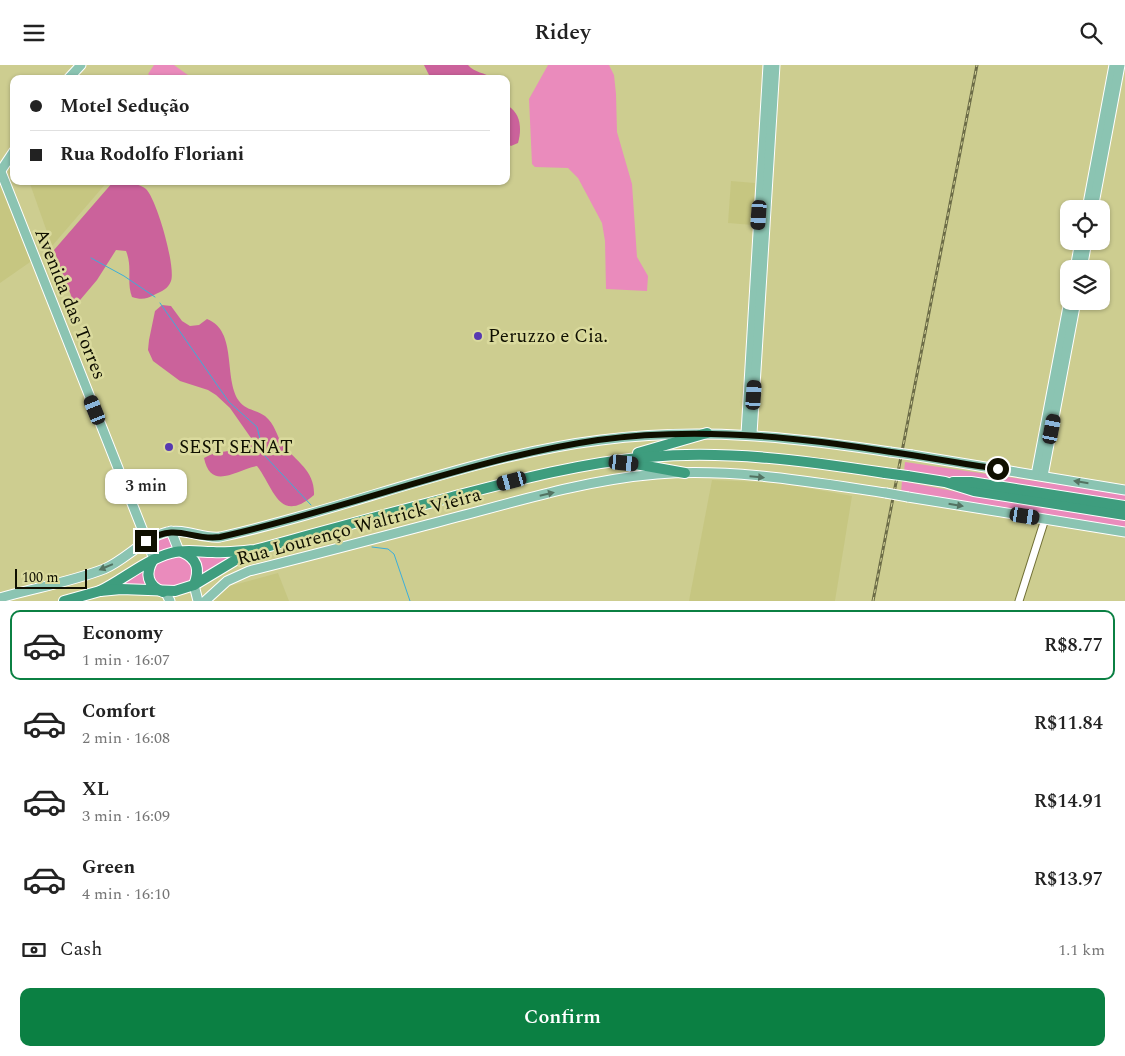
<!DOCTYPE html>
<meta charset="utf-8">
<style>
:root{--surface:#fff;--page:#f6f6f6;--text:#222;--muted:#767676;--line:#e0e0e0;--accent:#0b8043}
body{margin:0;font-family:Spectral,serif;background:var(--page);color:var(--text);height:100vh;display:flex;flex-direction:column;font-size:19px;white-space:nowrap}
*{box-sizing:border-box;margin:0}
p{font-size:16px;color:var(--muted)}
.icon{flex:none;width:28px;height:28px;fill:none;stroke:currentColor;stroke-width:2;stroke-linecap:round;stroke-linejoin:round}
.map{position:relative;height:536px;overflow:hidden}
.side{display:flex;flex-direction:column;background:var(--surface);flex:1}
.side>*{flex:none}
.hud{position:absolute;left:10px;top:10px;width:500px;height:110px;border-radius:10px;box-shadow:0 1px 4px #0004;display:grid;align-content:center;height:110px;padding:0 20px;background:var(--surface)}
.fabs{position:absolute;left:1060px;top:135px;display:grid;gap:10px}
.fabs a{display:grid;place-items:center;width:50px;height:50px;border-radius:10px;background:var(--surface);box-shadow:0 1px 4px #0004;font-size:25px}
.scale{position:absolute;left:15px;bottom:12px;width:72px;box-sizing:border-box;padding-left:5px;border:2px solid #0f0f00;border-top:0;font-size:14px;line-height:18px;white-space:nowrap;color:#0f0f00;-webkit-text-stroke:4px #dada9d;paint-order:stroke}
.end{position:absolute;width:22px;height:22px;margin:-11px;border:6px solid #0f0f00;background:#fff;box-shadow:0 0 0 2px #fff}
.from{border-radius:50%}
.bubble{position:absolute;height:35px;border-radius:10px;background:var(--surface);box-shadow:0 1px 4px #0004;font-size:16px;font-weight:600;line-height:35px;text-align:center}
.car{position:absolute;width:15px;height:30px;margin:-15px -8px;border-radius:6px;box-shadow:0 0 4px 1px #0007;background:linear-gradient(#222 24%,#8ab4d8 0 40%,#222 0 76%,#8ab4d8 0 86%,#222 0)}
.hud b{display:flex;align-items:center;gap:18px;height:48px;font-size:19px}
.hud b+b{border-top:1px solid var(--line)}
.hud i{width:12px;height:12px;background:var(--text)}
ul{padding:9px 0 0;list-style:none}
li{display:flex;align-items:center;gap:15px;height:70px;margin:0 10px 8px;padding:0 10px;border:2px solid transparent;border-radius:10px}
li div{flex:1}
li b{display:block;font-size:19px}
li em{font-style:normal;font-weight:600}
li.active{border-color:var(--accent)}
li>.icon{width:45px;height:45px;stroke-width:1.5}
.pay{display:flex;align-items:center;gap:12px;height:55px;padding:0 20px;font-size:19px}
.pay p{margin-inline-start:auto}
.button{display:flex;gap:10px;margin-top:auto;padding:10px 20px}
.button a{flex:1;height:58px;border-radius:10px;background:var(--accent);color:#fff;font-size:20px;font-weight:600;line-height:58px;text-align:center}
header{display:flex;justify-content:space-between;align-items:center;height:65px;padding:0 20px;background:var(--surface);font-size:22px;font-weight:600}
.map>svg:first-child{display:block}
.built{fill:#c6c681}
.green{fill:#ea8bbc}
.forest{fill:#cb629b}
.lines{fill:none;stroke-linecap:round;stroke-linejoin:round}
.stream{stroke:#3caeda;stroke-width:1}
.minor-casing{stroke:#717036;stroke-width:9}
.major-casing{stroke:#fff;stroke-width:11}
.highway-casing{stroke:#fff;stroke-width:12}
.minor{stroke:#fff;stroke-width:7}
.major{stroke:#8bc4b2;stroke-width:9}
.highway{stroke:#3e9d7e;stroke-width:10}
.rail-casing{stroke:#6c6c47;stroke-width:3}
.rail{stroke:#dada9d;stroke-width:1;stroke-dasharray:4;stroke-linecap:butt}
.major-bridge-casing{stroke:#fff;stroke-width:11;stroke-linecap:butt}
.highway-bridge-casing{stroke:#fff;stroke-width:12;stroke-linecap:butt}
.major-bridge{stroke:#8bc4b2;stroke-width:9}
.highway-bridge{stroke:#3e9d7e;stroke-width:10}
.oneway{fill:#537362}
.route{stroke:#0f0f00;stroke-width:6}
.poi-dot{fill:#5739b1;stroke:#dada9d;stroke-width:2}
.labels{text-anchor:middle;dominant-baseline:central;stroke-width:5;stroke-linejoin:round;paint-order:stroke}
.street-label{font-size:19px;fill:#0f0f00;stroke:#dada9d}
.poi-label{font-size:19px;fill:#0f0f00;stroke:#dada9d;text-anchor:start}
</style>
<header><svg class="icon" aria-label="menu" viewBox="0 0 24 24"><path d="M4 6h16M4 12h16M4 18h16"/></svg>Ridey<svg class="icon" aria-label="search" viewBox="0 0 24 24"><circle cx="10" cy="10" r="6"/><path d="M15 15l6 6"/></svg></header>
<div class="map">
<svg width="1125" height="536" viewBox="0 0 1125 536">
<rect width="100%" height="100%" fill="#cdcd90"/>
<g class="built">
<polygon points="29,116 108,116 52,181"/>
<polygon points="731,116 755,118 753,160 728,158"/>
<polygon points="1,119 33,195 0,218 0,120"/>
<polygon points="712,415 779,418 852,431 835,536 689,536"/>
<polygon points="278,508 289,536 214,536 230,521"/>
</g>
<g class="green">
<polygon points="154,0 174,0 192,13 155,14 148,9"/>
<polygon points="548,0 609,0 614,10 616,29 617,67 632,119 637,192 648,211 647,226 606,224 605,176 602,158 578,113 568,103 535,102 532,99 529,34"/>
<polygon points="905,397 1125,429 1125,438 969,414 904,407"/>
<polygon points="902,416 973,430 1125,455 1125,464 901,428"/>
<polygon points="165,472 169,473 173,483 156,489 154,477 157,474"/>
<path d="M 181,489 L 194,499 L 191,515 C 174,526 158,527 151,506 L 158,495 Z"/>
<polygon points="194,490 232,490 200,513 202,500"/>
<polygon points="146,502 148,522 118,520"/>
</g>
<g class="forest">
<path d="M 424,0 L 468,0 C 474,8 485,7 493,14 L 431,14 Z"/>
<path d="M 506,40 C 521,47 522,64 518,78 L 511,81 L 506,78 Z"/>
<path d="M 113,117 C 122,116 139,118 146,124 C 157,135 176,202 171,216 C 168,224 162,226 154,230 C 147,234 141,235 132,232 C 126,216 133,203 126,186 L 116,185 L 97,215 L 75,241 L 54,185 Z"/>
<path d="M 162,240 L 171,241 L 182,256 L 190,261 L 199,260 L 207,254 C 238,266 223,313 239,336 C 245,345 257,345 265,351 C 275,359 276,370 283,380 C 297,397 315,406 314,430 C 279,460 274,423 257,401 C 237,404 211,427 204,393 C 217,385 233,387 247,382 L 251,373 L 230,343 L 216,330 L 208,325 L 180,316 L 153,296 L 148,285 L 149,275 L 155,246 Z"/>
</g>
<g class="lines">
<g class="stream">
<polyline points="91,193 124,211 155,232"/>
<polyline points="160,238 229,337 257,362 264,390 311,440"/>
<polyline points="372,482 388,484 394,489 410,536"/>
</g>
<defs>
<polyline id="minor" points="1019,536 1045,454"/>
<g id="major">
<polyline points="68,14 81,0"/>
<polyline points="0,107 14,86"/>
<polyline points="1,107 154,494"/>
<polyline points="1087,144 1114,0"/>
<polyline points="1093,144 1120,0"/>
<polyline points="1075,204 1080,176"/>
<polyline points="1082,204 1087,176"/>
<polyline points="746,369 768,0"/>
<polyline points="752,369 775,0"/>
<polyline points="912,390 1125,425"/>
<polyline points="1036,410 1069,236"/>
<polyline points="1043,411 1076,236"/>
<polyline points="908,432 1125,467"/>
<polyline points="171,466 179,486"/>
<polyline points="194,520 198,536"/>
<polyline points="166,528 170,536"/>
<path d="M 0,533 C 34,523 71,517 104,504 C 127,494 143,473 167,467 C 185,463 202,474 220,472 C 348,444 471,391 601,375 C 703,362 790,372 890,387"/>
<path d="M 205,536 L 227,516 L 249,506 C 325,487 400,467 476,447 C 535,431 596,414 657,409 C 733,403 811,417 886,428"/>
</g>
<g id="highway">
<polyline points="638,388 707,368"/>
<polyline points="630,398 685,408"/>
<polyline points="907,411 945,417 974,426 1125,450"/>
<polyline points="953,417 971,417 1125,441"/>
<path d="M 182,487 C 198,494 200,505 194,520"/>
<path d="M 153,495 C 145,508 147,521 163,527"/>
<path d="M 100,526 C 123,515 145,495 171,488 C 184,484 199,487 213,487 C 227,488 241,486 255,485 C 321,467 386,449 452,432 C 517,415 581,398 648,392 C 728,385 806,396 885,408"/>
<polyline points="64,536 100,526 121,524 175,526 194,520 247,488"/>
</g>
</defs>
<use href="#minor" class="minor-casing"/>
<use href="#major" class="major-casing"/>
<use href="#highway" class="highway-casing"/>
<use href="#minor" class="minor"/>
<use href="#major" class="major"/>
<use href="#highway" class="highway"/>
<defs>
<polyline id="rail" points="873,536 977,0"/>
</defs>
<use href="#rail" class="rail-casing"/>
<use href="#rail" class="rail"/>
<defs>
<g id="major-bridge">
<polyline points="890,387 912,390"/>
<polyline points="886,428 908,432"/>
</g>
<polyline id="highway-bridge" points="885,408 907,411"/>
</defs>
<use href="#major-bridge" class="major-bridge-casing"/>
<use href="#highway-bridge" class="highway-bridge-casing"/>
<use href="#major-bridge" class="major-bridge"/>
<use href="#highway-bridge" class="highway-bridge"/>
</g>
<defs><path id="oneway-solid" d="M-6-.8H1V-3.2L6.5 0L1 3.2V.8H-6Z" transform="scale(1.25)"/></defs>
<g class="oneway">
<use href="#oneway-solid" transform="translate(757 412) rotate(5)"/>
<use href="#oneway-solid" transform="translate(1081 417) rotate(-171)"/>
<use href="#oneway-solid" transform="translate(547 429) rotate(-13)"/>
<use href="#oneway-solid" transform="translate(956 440) rotate(9)"/>
<use href="#oneway-solid" transform="translate(106 502) rotate(157)"/>
</g>
<g class="lines">
<path class="route" d="M 146,476 C 179,457 190,476 220,472 C 347,444 469,394 598,375 C 733,356 865,383 998,404"/>
</g>
<g class="poi-dot">
<circle cx="478" cy="271" r="5"/>
<circle cx="169" cy="382" r="5"/>
</g>
<g class="labels">
<g class="street-label">
<text transform="translate(70 239) rotate(68)">Avenida das Torres</text>
<text transform="translate(359 462) rotate(-15)">Rua Lourenço Waltrick Vieira</text>
</g>
<g class="poi-label">
<text x="488" y="271">Peruzzo e Cia.</text>
<text x="179" y="382">SEST SENAT</text>
</g>
</g>
</svg>
<div class="fabs">
<a><svg class="icon" aria-label="locate" viewBox="0 0 24 24"><circle cx="12" cy="12" r="6"/><path d="M12 2v4M12 18v4M2 12h4M18 12h4"/></svg></a>
<a><svg class="icon" aria-label="layers" viewBox="0 0 24 24"><path d="M12 4l9 5-9 5-9-5zM3 14l9 5 9-5"/></svg></a>
</div>
<div class="scale">100 m</div>
<i class="end from" style="left:998px;top:404px"></i>
<i class="end" style="left:146px;top:476px"></i>
<div class="bubble" style="left:105px;top:404px;width:82px">3 min</div>
<i class="car" style="left:759px;top:150px;rotate:184deg"></i>
<i class="car" style="left:754px;top:330px;rotate:4deg"></i>
<i class="car" style="left:95px;top:345px;rotate:338deg"></i>
<i class="car" style="left:1052px;top:364px;rotate:11deg"></i>
<i class="car" style="left:624px;top:398px;rotate:96deg"></i>
<i class="car" style="left:512px;top:416px;rotate:255deg"></i>
<i class="car" style="left:1025px;top:451px;rotate:99deg"></i>
<div class="hud">
<b><i class="from"></i>Motel Sedução</b>
<b><i></i>Rua Rodolfo Floriani</b>
</div>
</div>
<section class="side">
<ul>
<li class="active"><svg class="icon" aria-label="car" viewBox="0 0 24 24"><path d="M5 17H2v-5l4-1 3-4h7l3 4 3 1v5h-3M9 17h6M6 11h13"/><circle cx="7" cy="17" r="2"/><circle cx="17" cy="17" r="2"/></svg><div><b>Economy</b><p>1 min · 16:07</p></div><em>R$8.77</em></li>
<li><svg class="icon" aria-label="car" viewBox="0 0 24 24"><path d="M5 17H2v-5l4-1 3-4h7l3 4 3 1v5h-3M9 17h6M6 11h13"/><circle cx="7" cy="17" r="2"/><circle cx="17" cy="17" r="2"/></svg><div><b>Comfort</b><p>2 min · 16:08</p></div><em>R$11.84</em></li>
<li><svg class="icon" aria-label="car" viewBox="0 0 24 24"><path d="M5 17H2v-5l4-1 3-4h7l3 4 3 1v5h-3M9 17h6M6 11h13"/><circle cx="7" cy="17" r="2"/><circle cx="17" cy="17" r="2"/></svg><div><b>XL</b><p>3 min · 16:09</p></div><em>R$14.91</em></li>
<li><svg class="icon" aria-label="car" viewBox="0 0 24 24"><path d="M5 17H2v-5l4-1 3-4h7l3 4 3 1v5h-3M9 17h6M6 11h13"/><circle cx="7" cy="17" r="2"/><circle cx="17" cy="17" r="2"/></svg><div><b>Green</b><p>4 min · 16:10</p></div><em>R$13.97</em></li>
</ul>
<div class="pay"><svg class="icon" aria-label="cash" viewBox="0 0 24 24"><path d="M3 7h18v10H3z"/><circle cx="12" cy="12" r="2"/></svg>Cash<p>1.1 km</p></div>
<div class="button"><a>Confirm</a></div>
</section>
